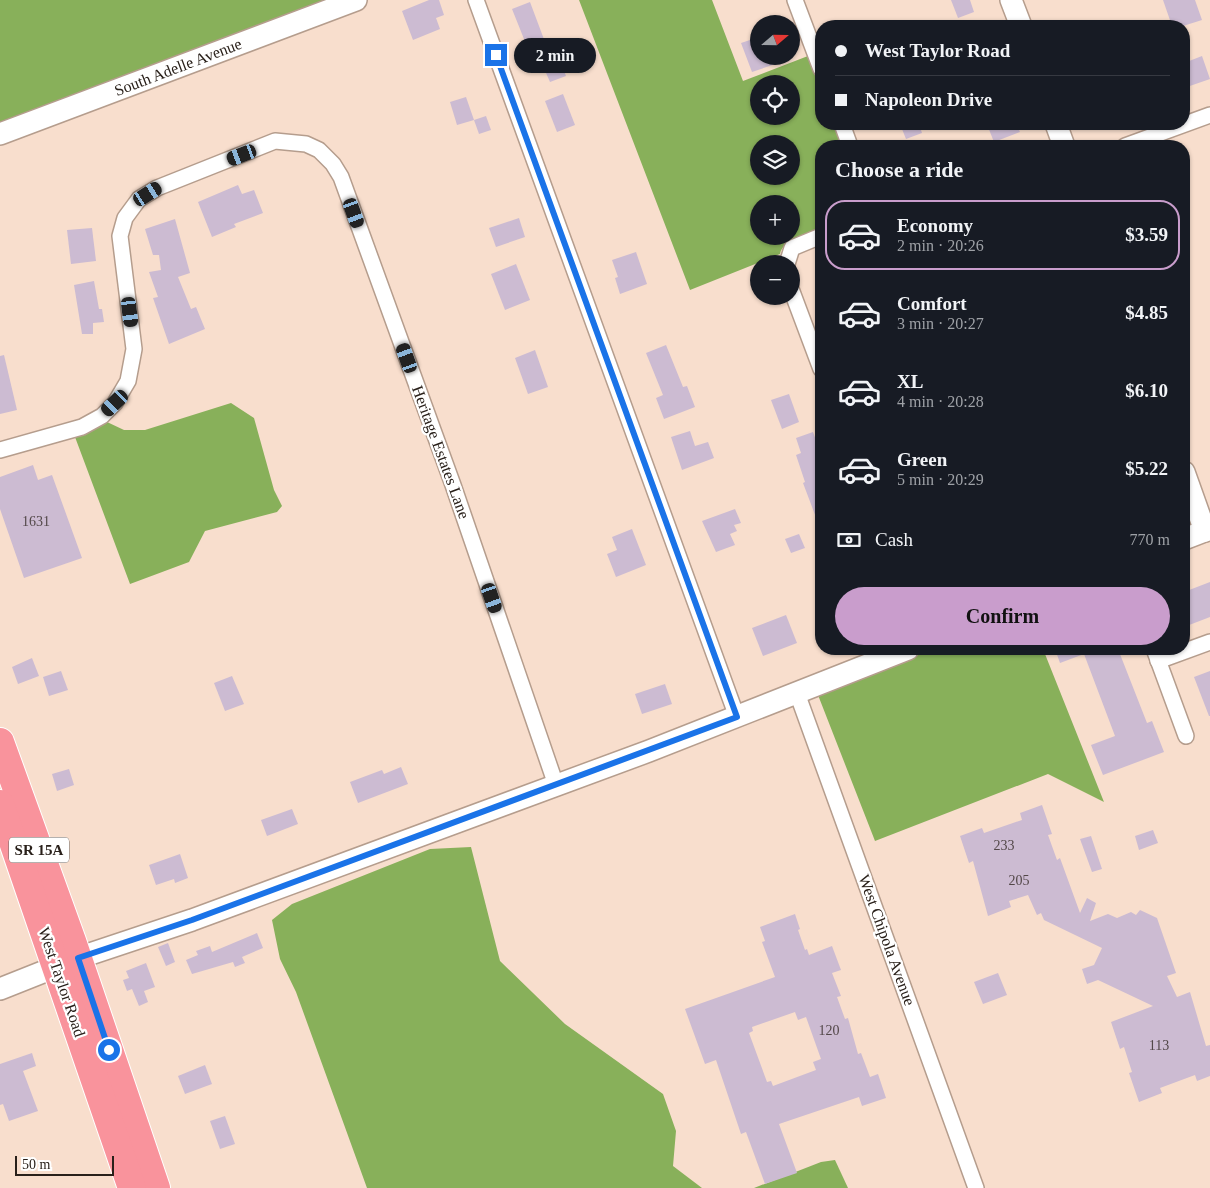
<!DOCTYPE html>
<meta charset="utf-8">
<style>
:root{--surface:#171b24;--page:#20242c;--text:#f1f3f6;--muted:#9ea1a6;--line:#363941;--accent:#c99dcc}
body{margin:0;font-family:Georgia,serif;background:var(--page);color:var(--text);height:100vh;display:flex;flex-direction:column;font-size:19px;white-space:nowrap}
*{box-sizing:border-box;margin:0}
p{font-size:16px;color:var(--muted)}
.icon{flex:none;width:28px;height:28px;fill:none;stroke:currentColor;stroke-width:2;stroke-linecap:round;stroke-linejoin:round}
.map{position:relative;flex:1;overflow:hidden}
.details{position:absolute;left:815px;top:140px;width:375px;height:515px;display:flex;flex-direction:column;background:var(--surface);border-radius:20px;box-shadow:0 1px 4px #0004}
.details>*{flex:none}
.top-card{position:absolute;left:815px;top:20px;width:375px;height:110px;border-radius:20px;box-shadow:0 1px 4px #0004;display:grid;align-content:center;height:110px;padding:0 20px;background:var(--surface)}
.needle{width:32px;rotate:70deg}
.fabs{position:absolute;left:750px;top:15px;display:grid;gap:10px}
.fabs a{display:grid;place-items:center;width:50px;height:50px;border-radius:50%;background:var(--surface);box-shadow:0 1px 4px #0004;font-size:25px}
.scale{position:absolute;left:15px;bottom:12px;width:99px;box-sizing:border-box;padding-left:5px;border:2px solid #29201a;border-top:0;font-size:14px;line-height:18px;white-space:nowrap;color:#29201a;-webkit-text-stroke:4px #fff;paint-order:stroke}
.end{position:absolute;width:22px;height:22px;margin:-11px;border:6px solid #1a73e8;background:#fff;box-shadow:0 0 0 2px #fff}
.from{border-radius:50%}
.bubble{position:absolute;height:35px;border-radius:18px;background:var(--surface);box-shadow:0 1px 4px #0004;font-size:16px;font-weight:600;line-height:35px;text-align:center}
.car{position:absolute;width:15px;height:30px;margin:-15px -8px;border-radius:6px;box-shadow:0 0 4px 1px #0007;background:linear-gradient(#222 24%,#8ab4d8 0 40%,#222 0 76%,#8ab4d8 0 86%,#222 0)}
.top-card b{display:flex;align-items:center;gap:18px;height:48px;font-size:19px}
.top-card b+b{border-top:1px solid var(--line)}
.top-card i{width:12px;height:12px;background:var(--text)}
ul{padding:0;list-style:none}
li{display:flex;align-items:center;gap:15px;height:70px;margin:0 10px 8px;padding:0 10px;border:2px solid transparent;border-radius:20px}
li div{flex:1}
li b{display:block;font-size:19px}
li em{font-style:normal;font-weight:600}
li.selected{border-color:var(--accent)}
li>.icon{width:45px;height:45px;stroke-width:1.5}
h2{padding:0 20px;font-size:22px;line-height:60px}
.pay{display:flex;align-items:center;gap:12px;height:55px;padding:0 20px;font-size:19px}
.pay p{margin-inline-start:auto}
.cta{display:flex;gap:10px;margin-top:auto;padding:10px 20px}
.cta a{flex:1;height:58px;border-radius:30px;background:var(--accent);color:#111;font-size:20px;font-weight:600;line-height:58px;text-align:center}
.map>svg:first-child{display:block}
.forest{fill:#88b05a;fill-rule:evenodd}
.building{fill:#ccbbd2;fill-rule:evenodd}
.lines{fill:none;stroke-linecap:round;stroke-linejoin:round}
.street-casing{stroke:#b59d8d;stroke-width:18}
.secondary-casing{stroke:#b59d8d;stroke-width:24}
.highway-casing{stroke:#fff;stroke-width:30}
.street{stroke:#fff;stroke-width:15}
.secondary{stroke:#fff;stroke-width:21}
.highway{stroke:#f9939c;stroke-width:28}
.route{stroke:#1a73e8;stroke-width:6}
.labels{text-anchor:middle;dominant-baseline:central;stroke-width:4.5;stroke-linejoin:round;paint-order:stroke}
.number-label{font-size:14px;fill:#524748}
.shield{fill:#fff;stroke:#69635f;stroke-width:1}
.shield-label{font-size:15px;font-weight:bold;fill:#29201a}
.street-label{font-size:16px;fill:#29201a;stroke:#fff}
</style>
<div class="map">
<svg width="1210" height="1188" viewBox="0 0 1210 1188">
<rect width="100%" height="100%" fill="#f8decd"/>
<g class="forest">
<polygon points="0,0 336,0 0,128"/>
<path d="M 579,0 L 712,0 L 743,81 L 808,56 L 821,90 L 821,124 L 834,124 L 842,146 L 821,146 L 821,229 C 808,234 783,239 780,254 L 690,290 ZM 759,84 L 791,84 L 791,116 L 759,116 ZM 759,144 L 791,144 L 791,176 L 759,176 ZM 759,204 L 791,204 L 791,236 L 759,236 Z"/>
<polygon points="231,403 254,418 274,490 282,506 277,512 205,531 189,562 130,584 75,437 107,422 124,430 145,430"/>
<polygon points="933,649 1043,649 1104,802 1048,774 875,841 818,695"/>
<polygon points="471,847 500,961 565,1024 663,1094 676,1131 673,1166 702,1188 367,1188 296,992 280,959 272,920 292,904 430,849"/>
<polygon points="835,1160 848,1188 754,1188 821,1162"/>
</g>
<g class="building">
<polygon points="429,0 439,0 444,15 436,18 440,29 413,40 402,11"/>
<polygon points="951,0 970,0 974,12 958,18"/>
<polygon points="1163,0 1195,0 1202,20 1183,26 1172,26"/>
<polygon points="530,2 548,50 555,47 566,76 550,82 543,66 536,69 512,9"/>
<polygon points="759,37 759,56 793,58 752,72 741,43"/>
<polygon points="1202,56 1210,79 1184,88 1184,63"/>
<polygon points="563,94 575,125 557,132 545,101"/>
<polygon points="466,97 474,120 457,125 450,102"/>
<polygon points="486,116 491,130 479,134 474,120"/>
<polygon points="900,124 919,124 922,133 906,139"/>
<polygon points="996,124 1016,124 1020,132 994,142 988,127"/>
<polygon points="238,185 242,194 254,190 263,213 234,224 236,227 212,237 198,202"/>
<polygon points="519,218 525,237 496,247 489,228"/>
<polygon points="175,219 190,273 178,277 191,309 196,307 205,329 169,344 153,298 158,297 149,272 161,270 159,255 153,255 145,229"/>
<polygon points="92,228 96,261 71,264 67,230"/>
<polygon points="636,252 647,284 620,294 615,278 618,277 612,260"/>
<polygon points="516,264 530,300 505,310 491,274"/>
<polygon points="94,281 99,309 102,309 104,322 93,323 93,334 82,334 74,285"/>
<polygon points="666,345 683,387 687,386 695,407 664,419 656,398 663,395 646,353"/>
<polygon points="535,350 548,387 528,394 515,358"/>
<polygon points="4,355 17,410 0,414 0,356"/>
<polygon points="789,394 799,422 782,429 771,400"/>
<polygon points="690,431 695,446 708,442 714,458 682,470 671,437"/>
<polygon points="813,432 821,454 820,528 803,483 805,482 796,455 801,453 796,438"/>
<polygon points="33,465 38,480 52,475 82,558 24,578 0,509 0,477"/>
<polygon points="735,509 741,523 734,525 737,531 730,534 735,545 716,552 702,521"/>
<polygon points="632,529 646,565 616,577 607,554 617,550 612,537"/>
<polygon points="799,534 805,548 791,553 785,539"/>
<polygon points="1210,582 1210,617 1184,627 1184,592"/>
<polygon points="786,615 797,643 763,656 752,628"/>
<polygon points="1055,649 1118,649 1147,723 1152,721 1164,752 1103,775 1091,745 1115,736 1084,654 1060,663"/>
<polygon points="32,658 39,676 18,684 12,667"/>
<polygon points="61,671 68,690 49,696 43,677"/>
<polygon points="1210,671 1210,716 1209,716 1194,677"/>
<polygon points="232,676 244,704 225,711 214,683"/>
<polygon points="665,684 672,704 642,714 635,694"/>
<polygon points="401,767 408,784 358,803 350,782 382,770 384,774"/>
<polygon points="69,769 74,785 57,791 52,774"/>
<polygon points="1042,805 1052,834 1048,835 1057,860 1060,858 1080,913 1087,898 1096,903 1090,921 1108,914 1117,918 1131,912 1136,915 1140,910 1157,918 1176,973 1167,976 1177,997 1190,992 1206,1046 1210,1045 1210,1076 1197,1081 1195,1075 1160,1088 1162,1093 1139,1102 1129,1073 1132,1072 1124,1047 1120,1049 1111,1022 1153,1006 1098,980 1087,984 1082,969 1094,965 1102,948 1044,920 1041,913 1037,915 1028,895 1009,901 1011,907 988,916 973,861 969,863 960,836 982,828 984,833 1022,820 1020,813"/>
<polygon points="292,809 298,824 267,836 261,820"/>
<polygon points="1153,830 1158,843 1139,850 1135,836"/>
<polygon points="1091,836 1102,869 1092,872 1080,839"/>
<polygon points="180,854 188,878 175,883 174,879 156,885 149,865"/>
<path d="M 795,914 L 800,929 L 798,930 L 805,950 L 807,949 L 809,955 L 832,946 L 841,970 L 832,973 L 841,996 L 837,997 L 845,1019 L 848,1018 L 858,1054 L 861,1053 L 870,1077 L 878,1074 L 886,1098 L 862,1106 L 859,1097 L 779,1124 L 797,1173 L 765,1184 L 746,1132 L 741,1134 L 716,1060 L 705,1064 L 685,1009 L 775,977 L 762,942 L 765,941 L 760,927 ZM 795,1012 L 798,1020 L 806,1017 L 821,1059 L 813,1062 L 816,1070 L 773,1086 L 771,1081 L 767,1082 L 749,1033 L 753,1031 L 752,1027 Z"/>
<polygon points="257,933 263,948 242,957 245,963 235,967 233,962 192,974 186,960 198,955 196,951 210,946 212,952"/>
<polygon points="168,943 175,962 166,966 158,947"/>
<polygon points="146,963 155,987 144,991 148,1002 139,1006 132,989 127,991 123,980 129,978 126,971"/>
<polygon points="998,973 1007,995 983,1004 974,982"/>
<polygon points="32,1053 36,1066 23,1071 38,1111 9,1121 3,1104 0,1105 0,1064"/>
<polygon points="205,1065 212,1084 185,1094 178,1076"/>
<polygon points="225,1116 235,1144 220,1149 210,1121"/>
</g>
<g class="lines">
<defs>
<g id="street">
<polyline points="476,0 737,717"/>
<polyline points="795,0 821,69"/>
<polyline points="842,124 850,146"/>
<polyline points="1125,146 1210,115"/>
<polyline points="787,264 792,248 821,236"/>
<polyline points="791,289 821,369"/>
<polyline points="0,450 82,427 102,416 115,403 128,381 134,349 120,236 125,218 139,199 157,188 275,141 306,144 319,150 333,164 341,177 453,485 556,785"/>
<polyline points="1154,649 1186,736"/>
<polyline points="1158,661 1210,642"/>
<polyline points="797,693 976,1188"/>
</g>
<g id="secondary">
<polyline points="1011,0 1021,26"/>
<polyline points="1056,124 1064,146"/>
<polyline points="0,134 356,0"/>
<polyline points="1184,472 1205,531"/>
<polyline points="1184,539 1210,529"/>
<polyline points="0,989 78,958 192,920 649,751 908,649"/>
</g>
<g id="highway">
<polyline points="0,742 72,941 156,1188"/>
<polyline points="0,804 132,1188"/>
</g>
</defs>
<use href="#street" class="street-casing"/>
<use href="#secondary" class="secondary-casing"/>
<use href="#highway" class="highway-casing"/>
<use href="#street" class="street"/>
<use href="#secondary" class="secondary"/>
<use href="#highway" class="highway"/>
</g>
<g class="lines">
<polyline class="route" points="109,1050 78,958 192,920 737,717 496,55"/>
</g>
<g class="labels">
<g class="number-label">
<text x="36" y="521">1631</text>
<text x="1004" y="845">233</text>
<text x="1019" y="880">205</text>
<text x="829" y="1030">120</text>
<text x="1159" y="1045">113</text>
</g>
<rect class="shield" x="9" y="837.5" width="60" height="25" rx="4"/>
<g class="shield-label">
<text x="39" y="850">SR 15A</text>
</g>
<g class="street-label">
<text transform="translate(178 67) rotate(-21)">South Adelle Avenue</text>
<text transform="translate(441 452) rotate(70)">Heritage Estates Lane</text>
<text transform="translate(887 940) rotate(70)">West Chipola Avenue</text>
<text transform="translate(62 982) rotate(71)">West Taylor Road</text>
</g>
</g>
</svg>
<div class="fabs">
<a><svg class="needle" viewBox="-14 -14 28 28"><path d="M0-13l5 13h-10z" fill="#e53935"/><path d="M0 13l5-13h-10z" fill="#9ea1a6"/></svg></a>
<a><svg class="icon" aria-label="locate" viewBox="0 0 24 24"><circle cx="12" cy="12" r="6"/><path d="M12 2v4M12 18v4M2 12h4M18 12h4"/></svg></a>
<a><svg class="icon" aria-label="layers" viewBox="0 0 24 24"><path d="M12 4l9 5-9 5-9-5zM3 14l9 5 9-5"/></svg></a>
<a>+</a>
<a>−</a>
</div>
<div class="scale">50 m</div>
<i class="end from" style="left:109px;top:1050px"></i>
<i class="end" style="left:496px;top:55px"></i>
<div class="bubble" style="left:514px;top:38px;width:82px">2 min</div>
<i class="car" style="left:242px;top:155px;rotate:249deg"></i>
<i class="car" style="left:148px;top:194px;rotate:58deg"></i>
<i class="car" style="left:354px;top:213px;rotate:160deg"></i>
<i class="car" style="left:130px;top:312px;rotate:173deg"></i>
<i class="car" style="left:407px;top:358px;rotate:340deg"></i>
<i class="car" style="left:115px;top:403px;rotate:226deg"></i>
<i class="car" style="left:492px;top:598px;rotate:161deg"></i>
<div class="top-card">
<b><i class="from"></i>West Taylor Road</b>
<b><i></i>Napoleon Drive</b>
</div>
<section class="details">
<h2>Choose a ride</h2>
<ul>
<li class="selected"><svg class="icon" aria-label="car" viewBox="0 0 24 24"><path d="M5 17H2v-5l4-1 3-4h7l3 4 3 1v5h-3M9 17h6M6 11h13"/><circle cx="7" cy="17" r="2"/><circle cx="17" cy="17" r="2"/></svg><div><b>Economy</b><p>2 min · 20:26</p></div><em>$3.59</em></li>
<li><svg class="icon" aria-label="car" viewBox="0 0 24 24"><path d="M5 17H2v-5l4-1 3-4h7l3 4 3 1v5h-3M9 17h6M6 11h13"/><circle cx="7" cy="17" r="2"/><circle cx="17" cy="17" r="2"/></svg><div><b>Comfort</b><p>3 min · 20:27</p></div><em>$4.85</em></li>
<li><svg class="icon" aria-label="car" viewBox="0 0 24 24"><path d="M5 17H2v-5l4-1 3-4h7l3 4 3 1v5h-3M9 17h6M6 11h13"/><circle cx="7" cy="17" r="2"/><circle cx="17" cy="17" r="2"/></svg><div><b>XL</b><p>4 min · 20:28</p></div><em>$6.10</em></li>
<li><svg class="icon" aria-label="car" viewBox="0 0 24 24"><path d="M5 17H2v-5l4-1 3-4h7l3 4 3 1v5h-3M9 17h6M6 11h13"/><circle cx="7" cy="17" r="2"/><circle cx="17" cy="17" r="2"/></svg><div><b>Green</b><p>5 min · 20:29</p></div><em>$5.22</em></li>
</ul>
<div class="pay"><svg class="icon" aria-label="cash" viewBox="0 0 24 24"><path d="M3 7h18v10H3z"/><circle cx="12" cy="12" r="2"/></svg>Cash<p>770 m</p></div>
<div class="cta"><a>Confirm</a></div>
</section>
</div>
